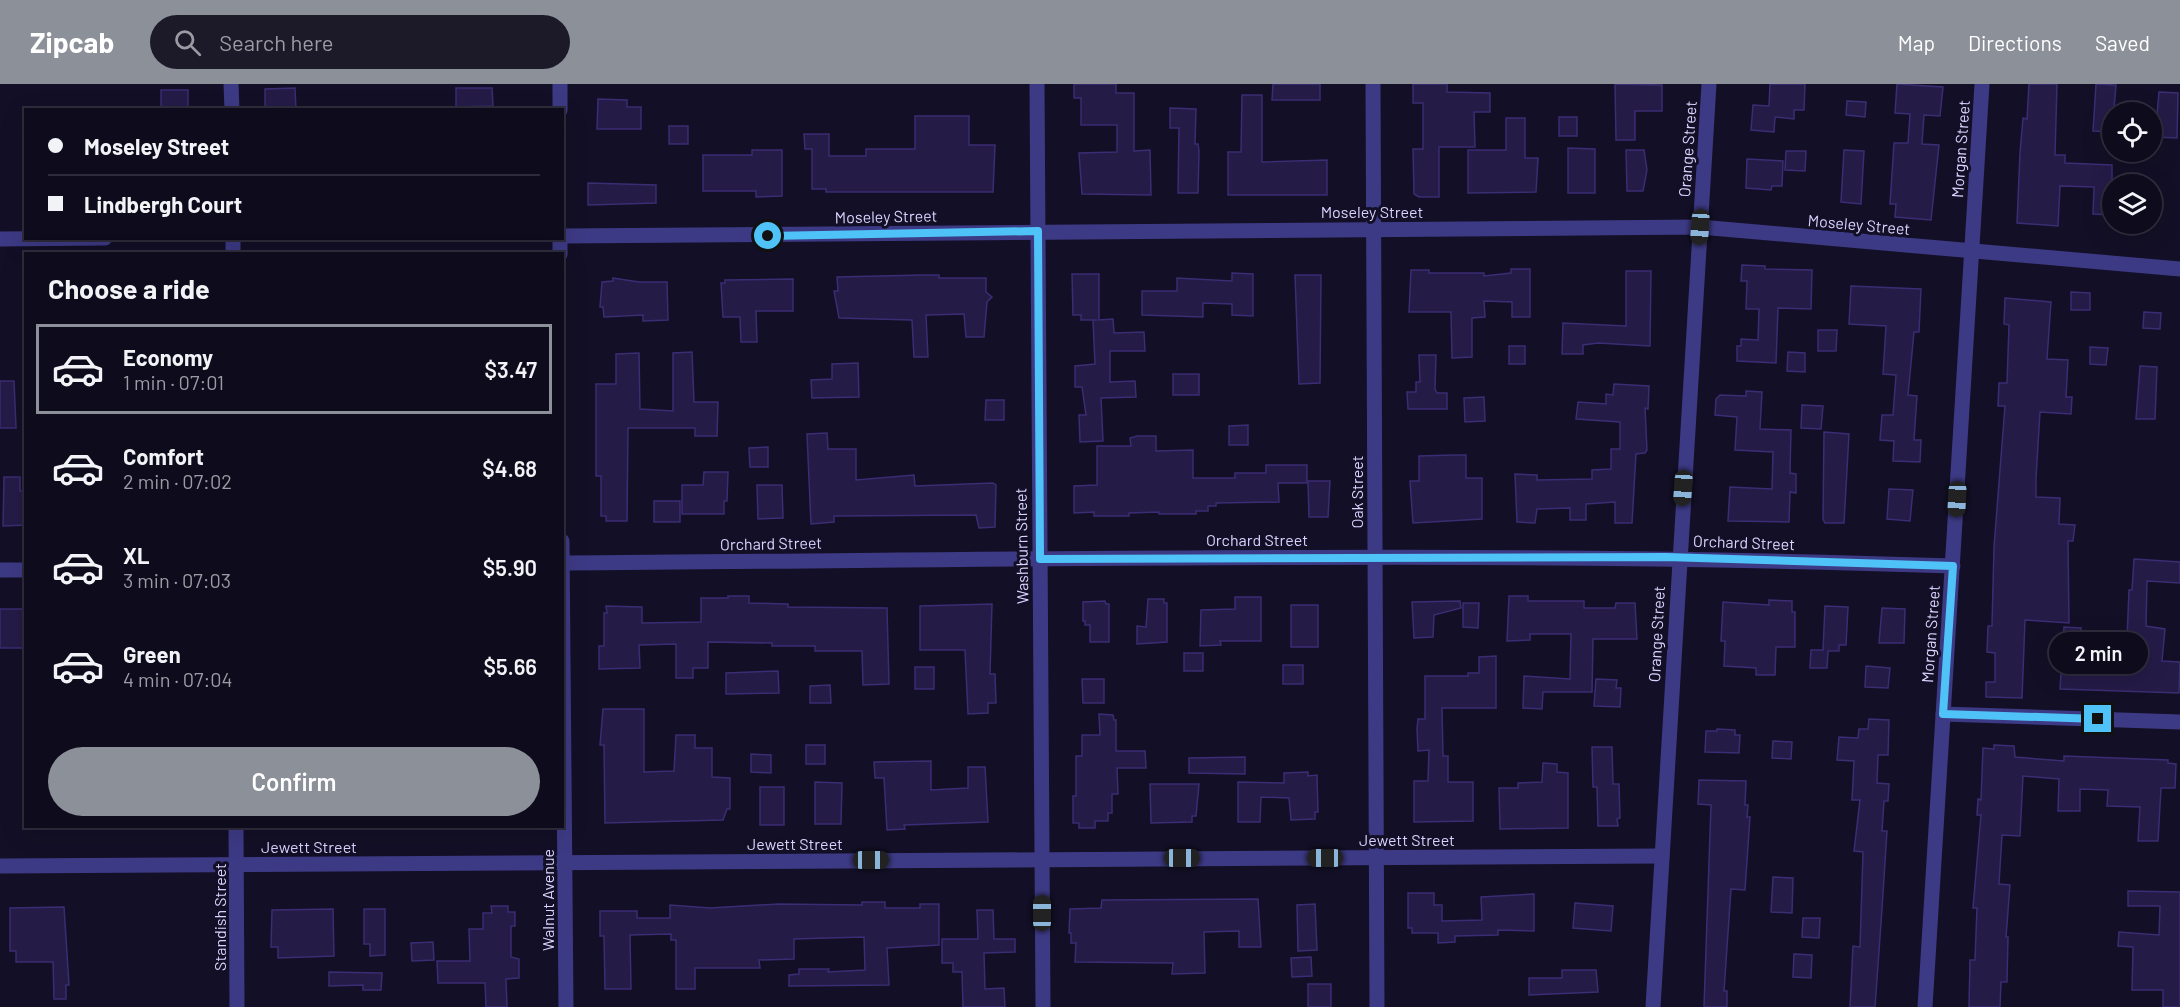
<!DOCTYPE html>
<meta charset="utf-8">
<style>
:root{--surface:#0e0b1c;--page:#1c1929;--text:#f1f3f6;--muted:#9b9ba3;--line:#2e2b3b;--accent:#8c9099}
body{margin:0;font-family:Barlow,sans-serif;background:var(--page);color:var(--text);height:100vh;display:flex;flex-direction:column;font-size:22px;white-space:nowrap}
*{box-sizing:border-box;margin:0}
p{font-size:20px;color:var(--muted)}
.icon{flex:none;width:33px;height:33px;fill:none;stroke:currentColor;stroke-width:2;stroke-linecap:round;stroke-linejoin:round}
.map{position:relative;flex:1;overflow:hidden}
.sheet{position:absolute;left:24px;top:168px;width:540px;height:576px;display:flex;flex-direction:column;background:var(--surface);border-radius:0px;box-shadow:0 6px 24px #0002,0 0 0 2px var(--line)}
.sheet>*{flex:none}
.top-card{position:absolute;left:24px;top:24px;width:540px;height:132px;border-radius:0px;box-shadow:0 6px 24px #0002,0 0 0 2px var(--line);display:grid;align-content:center;height:132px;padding:0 24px;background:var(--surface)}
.fabs{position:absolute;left:2102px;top:18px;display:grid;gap:12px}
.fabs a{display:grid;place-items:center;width:60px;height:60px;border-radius:50%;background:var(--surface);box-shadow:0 6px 24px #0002,0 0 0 2px var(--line);font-size:30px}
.end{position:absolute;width:27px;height:27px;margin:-14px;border:8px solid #4fc3f7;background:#111;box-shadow:0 0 0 3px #111}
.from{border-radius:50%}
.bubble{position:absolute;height:42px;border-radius:21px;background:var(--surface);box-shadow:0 6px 24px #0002,0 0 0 2px var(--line);font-size:20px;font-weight:600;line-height:42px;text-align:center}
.car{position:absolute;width:18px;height:36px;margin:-18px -9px;border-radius:8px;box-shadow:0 0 4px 2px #0007;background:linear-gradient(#222 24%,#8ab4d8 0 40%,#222 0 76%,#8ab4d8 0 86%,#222 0)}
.top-card b{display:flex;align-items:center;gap:21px;height:57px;font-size:22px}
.top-card b+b{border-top:2px solid var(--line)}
.top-card i{width:15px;height:15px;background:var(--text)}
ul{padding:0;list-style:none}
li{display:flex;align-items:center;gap:18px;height:90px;margin:0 12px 9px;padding:0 12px;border:3px solid transparent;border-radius:0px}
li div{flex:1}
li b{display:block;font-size:22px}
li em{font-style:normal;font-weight:600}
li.active{border-color:var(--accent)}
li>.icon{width:54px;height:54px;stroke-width:1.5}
h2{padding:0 24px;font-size:27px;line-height:72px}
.action{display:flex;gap:12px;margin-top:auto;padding:12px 24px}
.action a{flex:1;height:69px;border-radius:36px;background:var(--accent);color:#fff;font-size:24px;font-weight:600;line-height:69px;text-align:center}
header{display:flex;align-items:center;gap:36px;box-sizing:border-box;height:84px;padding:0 30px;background:var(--accent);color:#fff}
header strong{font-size:28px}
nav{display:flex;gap:33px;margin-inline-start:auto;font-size:21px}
.search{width:420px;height:54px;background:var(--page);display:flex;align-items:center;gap:15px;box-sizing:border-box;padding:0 21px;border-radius:33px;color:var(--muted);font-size:22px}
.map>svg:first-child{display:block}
.building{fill:#241b47;stroke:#3b2d73;stroke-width:1.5}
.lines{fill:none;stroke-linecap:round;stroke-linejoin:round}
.minor{stroke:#3d3a85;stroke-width:15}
.route{stroke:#4fc3f7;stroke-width:8}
.labels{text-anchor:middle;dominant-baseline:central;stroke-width:6;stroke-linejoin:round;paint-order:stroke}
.street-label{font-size:16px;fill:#d9d4ff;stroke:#130f26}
</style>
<header>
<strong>Zipcab</strong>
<div class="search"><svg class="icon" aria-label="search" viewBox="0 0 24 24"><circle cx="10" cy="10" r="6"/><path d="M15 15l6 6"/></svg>Search here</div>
<nav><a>Map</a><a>Directions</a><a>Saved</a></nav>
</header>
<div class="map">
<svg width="2180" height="923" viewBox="0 0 2180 923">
<rect width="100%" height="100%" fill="#130f26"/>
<g class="building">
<polygon points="1074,0 1116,0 1116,9 1134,9 1134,67 1150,66 1151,111 1082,110 1079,69 1117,68 1117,41 1081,41 1081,14 1074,14"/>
<polygon points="1273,0 1320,0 1320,16 1272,16"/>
<polygon points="1413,0 1447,0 1447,8 1490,9 1490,28 1474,28 1475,63 1439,63 1439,113 1419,113 1414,110 1413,65 1423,65 1423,19 1413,19"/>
<polygon points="1615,0 1662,1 1662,27 1635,27 1635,56 1616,56"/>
<polygon points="1770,0 1805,0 1804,26 1794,26 1794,35 1775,33 1774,48 1751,46 1753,21 1769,22"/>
<polygon points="1897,0 1943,3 1940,32 1924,31 1922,60 1939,61 1931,136 1895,133 1896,120 1890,120 1894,59 1908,59 1910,30 1895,29"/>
<polygon points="2029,0 2057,0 2055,71 2065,71 2065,79 2112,81 2112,131 2093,130 2094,103 2060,102 2058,142 2017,139 2020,69 2023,34 2027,35"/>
<polygon points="2096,0 2116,1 2112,48 2093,47"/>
<polygon points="295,4 296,26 265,26 265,5"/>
<polygon points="456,4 492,4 493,22 456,23"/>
<rect x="161" y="6" width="27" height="20"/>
<polygon points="2159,8 2178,9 2177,54 2155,53"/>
<polygon points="1242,11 1262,11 1262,78 1327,76 1327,111 1228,111 1228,68 1241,68"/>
<polygon points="598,15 627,16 627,23 641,23 641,45 597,45"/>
<polygon points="1847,17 1866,18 1865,33 1846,31"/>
<polygon points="1170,24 1196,25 1195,60 1198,60 1199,67 1198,109 1178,109 1179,44 1170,44"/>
<polygon points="915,32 969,32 969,61 995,61 993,108 826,108 826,105 812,105 812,65 805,65 804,50 829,50 829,72 866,72 866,65 915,65"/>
<rect x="1559" y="33" width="18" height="19"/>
<polygon points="1506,34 1525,34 1525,74 1538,74 1536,108 1468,109 1468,66 1506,66"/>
<rect x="669" y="42" width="19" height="18"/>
<polygon points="1568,64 1595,65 1595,109 1568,109"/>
<polygon points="752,66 782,66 782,112 756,113 756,107 703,107 703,71 752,71"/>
<polygon points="1626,66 1644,66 1647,86 1643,107 1627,107"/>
<polygon points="1844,66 1864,67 1861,120 1841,118"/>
<polygon points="1786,67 1806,67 1805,87 1785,86"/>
<polygon points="1747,75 1783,77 1782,102 1772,102 1771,106 1746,104"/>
<polygon points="588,99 656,101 656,119 588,121"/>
<polygon points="1742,181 1765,182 1765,185 1812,186 1811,225 1778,224 1776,279 1737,277 1737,262 1741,262 1741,255 1758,256 1759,225 1746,225 1747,197 1741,197"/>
<polygon points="1511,185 1530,185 1530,233 1512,233 1512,218 1484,217 1485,233 1472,234 1472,273 1452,274 1451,228 1409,228 1411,186 1429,186 1429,189 1484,189 1484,192 1511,189"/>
<polygon points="1626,187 1651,187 1650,262 1598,259 1583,261 1583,270 1562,270 1563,239 1626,242"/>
<polygon points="1232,189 1253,190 1253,232 1232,231 1232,220 1203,219 1203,233 1142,231 1142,207 1177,207 1177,194 1232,197"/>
<polygon points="1072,190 1099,190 1099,236 1113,235 1114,249 1144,248 1145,267 1110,267 1110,298 1135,297 1136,313 1101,314 1103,357 1080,358 1079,331 1086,331 1082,303 1075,303 1075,282 1095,280 1093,236 1097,236 1081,236 1081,231 1073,231"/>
<polygon points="922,191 939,191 939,194 986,194 986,208 992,213 987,218 984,253 966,253 964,230 926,231 928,273 914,273 912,236 839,234 834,207 838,207 837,193"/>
<polygon points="1295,191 1321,191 1320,299 1299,300"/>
<polygon points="613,194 639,198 667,198 668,236 643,237 643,231 604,233 603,223 600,223 602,198 613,197"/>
<polygon points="793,195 793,227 756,227 757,258 741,258 740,233 723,233 721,199 725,199 725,196"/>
<polygon points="1851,202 1921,205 1919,248 1914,248 1908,311 1917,312 1914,356 1921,356 1920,378 1893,377 1894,357 1880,356 1882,331 1893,331 1896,291 1883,290 1886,242 1849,240"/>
<polygon points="2071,208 2090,209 2090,226 2071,226"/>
<polygon points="2005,214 2051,218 2047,275 2068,276 2066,313 2072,313 2071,330 2040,328 2036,394 2036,413 2060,414 2059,440 2075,441 2073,457 2068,457 2069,539 2025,536 2022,614 1986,613 1986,598 1995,598 1995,569 1987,568 1988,542 1992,542 1994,463 2005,322 1998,322 1999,299 2007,299 2009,241 2004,240"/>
<polygon points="2144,228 2161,229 2160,245 2143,244"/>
<polygon points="1818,246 1837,246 1836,267 1818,267"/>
<rect x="1509" y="262" width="16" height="18"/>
<polygon points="2090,263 2108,264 2106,281 2090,280"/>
<polygon points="692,268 694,318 718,318 717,352 695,352 695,344 628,344 627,437 606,437 606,432 601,432 601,392 596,392 596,300 616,300 616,270 639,269 640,325 673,327 673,269"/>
<polygon points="1788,268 1805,269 1805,288 1787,287"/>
<polygon points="1419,271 1436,271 1435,305 1437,309 1447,309 1447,325 1408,325 1407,308 1416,308 1416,298 1420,298"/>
<polygon points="858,279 859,313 812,314 811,296 832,295 832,280"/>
<polygon points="2140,282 2157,283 2155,335 2136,335"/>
<rect x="1173" y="290" width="26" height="21"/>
<polygon points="0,297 14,297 16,344 0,344"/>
<polygon points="1614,300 1649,302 1648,325 1645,324 1647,366 1645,369 1636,370 1632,439 1615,439 1615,418 1586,420 1586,436 1570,436 1570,424 1537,425 1535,439 1517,438 1515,390 1537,391 1537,396 1592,395 1592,386 1611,385 1611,365 1620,365 1620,338 1576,335 1578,318 1606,320 1606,310 1613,311"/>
<polygon points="1746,307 1762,308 1760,345 1791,346 1790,389 1796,390 1796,409 1790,408 1789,438 1728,437 1730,403 1772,405 1773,368 1735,366 1737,333 1715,331 1716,315 1720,311 1746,312"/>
<polygon points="1484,313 1485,337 1465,338 1464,314"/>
<polygon points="986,316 1004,316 1004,336 985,336"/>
<polygon points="1802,321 1823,322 1821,345 1801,344"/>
<polygon points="1248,341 1248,361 1229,361 1229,342"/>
<polygon points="1824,348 1849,350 1844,439 1825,439 1823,435"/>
<polygon points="827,349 828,365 856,365 856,396 914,391 915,402 993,399 996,401 995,443 979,444 976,431 834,432 834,438 811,440 807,350"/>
<polygon points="1137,352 1156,352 1156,367 1193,366 1193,394 1235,394 1235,389 1266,389 1266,381 1307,381 1307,399 1278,399 1279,418 1216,419 1216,422 1208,422 1208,427 1196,427 1196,430 1159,430 1159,428 1129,429 1129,432 1094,432 1094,428 1074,429 1074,402 1097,401 1097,362 1131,362 1130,354"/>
<polygon points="768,363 768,383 750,383 749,364"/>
<polygon points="1453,371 1466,371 1466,394 1482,394 1482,435 1413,439 1410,397 1419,397 1419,372"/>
<polygon points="704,388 728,388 727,417 724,417 724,430 682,430 682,401 703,401"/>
<polygon points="4,393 20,393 20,407 25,407 26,441 3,442"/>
<polygon points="1308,397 1330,397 1328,433 1309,433"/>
<polygon points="757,401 782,401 783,434 758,435"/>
<polygon points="1889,405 1913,406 1910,437 1887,435"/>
<rect x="654" y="417" width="26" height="21"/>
<polygon points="2134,475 2180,478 2180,499 2147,497 2146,542 2165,545 2162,577 2180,578 2179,609 2060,605 2064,543 2081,544 2079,575 2126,580 2129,506 2132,506"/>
<polygon points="728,512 749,512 749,519 788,520 788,523 887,524 889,600 863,601 862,567 815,567 815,562 772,562 772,559 708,558 708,584 693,584 693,594 676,594 676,560 639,561 640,584 599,585 599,562 604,562 604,529 607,529 606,522 642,523 642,539 701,538 701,514 728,514"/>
<polygon points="1509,512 1528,512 1528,517 1584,517 1584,524 1615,524 1616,519 1635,519 1637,555 1593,555 1592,608 1543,608 1542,625 1523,624 1524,592 1570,595 1571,550 1530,550 1530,556 1507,557"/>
<polygon points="1235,513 1261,513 1261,557 1220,557 1221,561 1200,562 1201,526 1235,525"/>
<polygon points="1148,515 1164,515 1164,519 1167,519 1167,558 1137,560 1137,542 1146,543"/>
<polygon points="1769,516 1792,517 1792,528 1795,528 1795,563 1776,563 1775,591 1756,591 1756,584 1724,582 1725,557 1721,557 1723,518 1769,521"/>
<polygon points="1105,517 1106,520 1109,520 1109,558 1090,558 1090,541 1085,541 1085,537 1083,537 1083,518"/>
<polygon points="1460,517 1461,524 1434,531 1433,553 1414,554 1412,518"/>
<polygon points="1463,519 1479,519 1478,544 1463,543"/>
<polygon points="992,520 990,590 995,590 996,619 988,619 988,629 968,630 965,566 920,566 920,522"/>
<rect x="1291" y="521" width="27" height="42"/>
<polygon points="1825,522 1848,523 1846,561 1839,561 1839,567 1828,567 1827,584 1810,584 1811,566 1823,566"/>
<polygon points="1882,524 1905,525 1904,559 1879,559"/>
<rect x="0" y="525" width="26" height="39"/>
<rect x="1184" y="569" width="19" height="18"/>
<polygon points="1496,572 1496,624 1442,624 1443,672 1448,672 1448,698 1473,698 1473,737 1414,738 1414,697 1428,697 1429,666 1418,667 1417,645 1418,635 1425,635 1425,592 1468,592 1468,589 1479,589 1479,573"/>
<rect x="1283" y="581" width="20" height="19"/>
<polygon points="1866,582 1890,584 1888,604 1865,603"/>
<rect x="915" y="583" width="19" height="22"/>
<polygon points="778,587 779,609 726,610 726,589"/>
<polygon points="1082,595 1104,595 1104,619 1083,619"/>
<polygon points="1596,595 1617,596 1616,604 1621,604 1620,623 1594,622"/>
<polygon points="830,601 831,619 810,619 810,602"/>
<polygon points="603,625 644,625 644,688 674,687 676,651 695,651 695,664 712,664 712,693 730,694 730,725 727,725 723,736 605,739 604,661 600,661"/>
<polygon points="1099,630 1113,631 1114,636 1116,636 1116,667 1145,667 1146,684 1117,684 1118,710 1112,710 1112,729 1108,729 1108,737 1095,737 1095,744 1079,744 1079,739 1073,739 1073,712 1076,712 1076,672 1082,672 1082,651 1100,651"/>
<polygon points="1869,635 1889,636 1888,671 1878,671 1877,699 1889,700 1888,717 1884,717 1882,747 1887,747 1882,825 1875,923 1850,923 1853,862 1860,863 1863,768 1854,767 1860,716 1852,716 1854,677 1837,676 1839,653 1858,654 1859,645 1868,645"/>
<polygon points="1717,645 1735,646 1735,651 1740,651 1739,669 1705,668 1706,647 1717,647"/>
<polygon points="1773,657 1792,658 1791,675 1772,674"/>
<rect x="806" y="661" width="19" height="19"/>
<polygon points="1994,661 2014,662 2015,673 2064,677 2064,672 2168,676 2168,679 2176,680 2175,704 2161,704 2158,757 2138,757 2140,723 2107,722 2108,706 2080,705 2080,727 2058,727 2059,695 2023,692 2020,752 2002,751 1999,800 2010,801 2006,853 2008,853 2007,898 2001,898 2000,923 1969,923 1970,876 1975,876 1977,824 1973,824 1981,731 1977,731 1978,715 1981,716 1983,664 1994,665"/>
<polygon points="1592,663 1612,663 1613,700 1619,700 1620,734 1617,735 1618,742 1598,742 1597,703 1593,703"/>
<polygon points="751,670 771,671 771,689 751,688"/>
<polygon points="1245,673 1245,690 1189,689 1189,674"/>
<polygon points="931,677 931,706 968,704 968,683 985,683 988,738 904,741 905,745 887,746 884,694 875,694 874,678"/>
<polygon points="1543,679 1557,680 1557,688 1568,689 1568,744 1500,745 1499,704 1518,704 1518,699 1542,698"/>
<polygon points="1308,688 1308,692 1317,691 1318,728 1315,728 1315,735 1291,736 1289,714 1261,713 1260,738 1238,738 1238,698 1284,699 1284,689"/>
<polygon points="1699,696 1746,697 1745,721 1748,721 1747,733 1750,733 1745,806 1731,805 1724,907 1727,907 1727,923 1704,923 1711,721 1698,720"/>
<polygon points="815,698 842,699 841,740 815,740"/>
<polygon points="1150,700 1199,700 1196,732 1192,732 1192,738 1151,739"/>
<rect x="760" y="703" width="24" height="38"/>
<polygon points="1773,793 1793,794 1792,829 1771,828"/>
<polygon points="2128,807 2180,808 2180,923 2163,923 2163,906 2132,906 2133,863 2118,862 2119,848 2159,851 2160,822 2128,822"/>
<polygon points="1408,809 1434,809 1434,821 1442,821 1442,837 1482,836 1481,813 1534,810 1534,847 1498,846 1498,851 1455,852 1455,858 1438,859 1438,849 1412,849 1412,844 1408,844"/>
<polygon points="1258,815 1261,863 1239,863 1239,847 1204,848 1205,889 1172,890 1173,879 1075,878 1076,859 1071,859 1071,849 1069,849 1070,825 1101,824 1102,816"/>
<polygon points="862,818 885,818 885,824 920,824 920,820 939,820 939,861 887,864 889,901 789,902 789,891 799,890 799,885 829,885 828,888 865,886 864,853 794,855 794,875 759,876 760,884 695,884 695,905 676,905 676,856 671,856 671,850 630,851 631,905 605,905 604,852 600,852 600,827 637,827 637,834 670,834 670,821 710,824 779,820 862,821"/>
<polygon points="1575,819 1613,822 1611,847 1573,844"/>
<polygon points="1315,820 1317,866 1298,867 1297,821"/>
<polygon points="491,822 508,822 508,828 515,828 515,842 511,842 511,873 519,875 519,894 506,895 507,923 486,923 485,899 438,899 437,877 470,877 469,845 483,845 483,829 492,829"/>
<polygon points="64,823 69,901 66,901 66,915 54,915 53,878 16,878 16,867 10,867 10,824"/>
<polygon points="333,825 334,872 278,874 278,863 271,863 272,826"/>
<polygon points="364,825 385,825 385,871 370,872 370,860 364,860"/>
<polygon points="977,826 993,826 994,855 1015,855 1015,868 984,869 985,905 1004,904 1005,923 963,923 962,888 953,888 953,879 942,879 942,855 978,855"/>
<polygon points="1803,834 1820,834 1819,854 1802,853"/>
<polygon points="433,858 434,876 412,877 411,859"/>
<polygon points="1794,870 1812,871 1811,894 1793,893"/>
<polygon points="1311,873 1312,892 1292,893 1291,874"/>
<polygon points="1562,886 1596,886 1598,908 1529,911 1529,894 1562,894"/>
<polygon points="329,888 382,889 381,906 363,906 363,901 329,902"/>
<rect x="1308" y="900" width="23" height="23"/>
</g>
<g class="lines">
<g class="minor">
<polyline points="231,0 232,26"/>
<polyline points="1037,0 1043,923"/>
<polyline points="1373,0 1377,923"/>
<polyline points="560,26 560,0"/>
<polyline points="562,152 1700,143 2180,185"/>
<polyline points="560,154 560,170"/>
<polyline points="0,155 105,154"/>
<polyline points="233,170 233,154"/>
<polyline points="562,457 566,923"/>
<path d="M 562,479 C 1026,476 1489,466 1953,482"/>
<polyline points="0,486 26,486"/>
<polyline points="1943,630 2180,638"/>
<polyline points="236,742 237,923"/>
<polyline points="0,782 1662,772"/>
<polyline points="1653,923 1709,0"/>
<polyline points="1925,923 1982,0"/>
</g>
</g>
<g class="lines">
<polyline class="route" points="768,152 1038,147 1040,475 1666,473 1953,482 1943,630 2098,635"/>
</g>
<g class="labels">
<g class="street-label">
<text transform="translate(1687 65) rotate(-86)">Orange Street</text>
<text transform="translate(1960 65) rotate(-86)">Morgan Street</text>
<text x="1372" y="127">Moseley Street</text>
<text transform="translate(886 132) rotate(-1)">Moseley Street</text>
<text transform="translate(1859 140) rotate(5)">Moseley Street</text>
<text transform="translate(1356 408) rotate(-90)">Oak Street</text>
<text x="1257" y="455">Orchard Street</text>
<text transform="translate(1744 458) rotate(2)">Orchard Street</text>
<text transform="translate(771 459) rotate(-1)">Orchard Street</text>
<text transform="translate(1021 462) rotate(-91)">Washburn Street</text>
<text transform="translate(1656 550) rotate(-87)">Orange Street</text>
<text transform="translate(1930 550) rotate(-86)">Morgan Street</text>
<text x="1407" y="755">Jewett Street</text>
<text x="795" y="759">Jewett Street</text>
<text x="309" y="762">Jewett Street</text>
<text transform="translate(547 816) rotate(-90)">Walnut Avenue</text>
<text transform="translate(219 833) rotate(-90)">Standish Street</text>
</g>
</g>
</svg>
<div class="fabs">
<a><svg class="icon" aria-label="locate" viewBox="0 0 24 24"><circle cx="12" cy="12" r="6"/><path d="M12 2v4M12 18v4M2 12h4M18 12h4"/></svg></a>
<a><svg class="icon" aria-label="layers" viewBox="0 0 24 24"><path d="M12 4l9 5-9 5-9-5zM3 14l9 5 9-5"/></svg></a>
</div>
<i class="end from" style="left:768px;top:152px"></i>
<i class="end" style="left:2098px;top:635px"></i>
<div class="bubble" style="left:2049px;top:548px;width:99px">2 min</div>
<i class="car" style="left:1700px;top:143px;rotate:184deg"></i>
<i class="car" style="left:1683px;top:404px;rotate:184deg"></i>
<i class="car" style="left:1957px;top:415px;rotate:183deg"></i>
<i class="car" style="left:1182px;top:774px;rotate:90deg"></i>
<i class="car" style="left:1325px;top:774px;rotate:270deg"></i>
<i class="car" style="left:871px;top:776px;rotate:90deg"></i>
<i class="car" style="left:1042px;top:829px;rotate:0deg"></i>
<div class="top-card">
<b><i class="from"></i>Moseley Street</b>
<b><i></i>Lindbergh Court</b>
</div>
<section class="sheet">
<h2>Choose a ride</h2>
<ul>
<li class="active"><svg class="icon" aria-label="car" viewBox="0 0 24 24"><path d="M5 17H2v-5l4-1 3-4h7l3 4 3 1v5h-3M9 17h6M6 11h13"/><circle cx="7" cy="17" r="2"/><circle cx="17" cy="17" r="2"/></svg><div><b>Economy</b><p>1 min · 07:01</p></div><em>$3.47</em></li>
<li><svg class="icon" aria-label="car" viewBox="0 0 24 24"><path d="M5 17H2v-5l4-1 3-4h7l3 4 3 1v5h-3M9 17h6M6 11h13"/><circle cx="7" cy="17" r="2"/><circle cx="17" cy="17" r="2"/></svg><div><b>Comfort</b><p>2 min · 07:02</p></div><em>$4.68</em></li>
<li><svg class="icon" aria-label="car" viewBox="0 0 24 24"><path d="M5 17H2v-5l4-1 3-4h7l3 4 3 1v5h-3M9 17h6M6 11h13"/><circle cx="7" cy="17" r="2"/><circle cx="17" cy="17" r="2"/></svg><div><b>XL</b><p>3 min · 07:03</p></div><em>$5.90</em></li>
<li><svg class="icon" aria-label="car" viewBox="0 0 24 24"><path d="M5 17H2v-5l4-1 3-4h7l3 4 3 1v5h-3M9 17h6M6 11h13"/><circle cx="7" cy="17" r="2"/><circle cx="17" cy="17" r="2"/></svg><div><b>Green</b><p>4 min · 07:04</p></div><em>$5.66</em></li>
</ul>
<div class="action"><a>Confirm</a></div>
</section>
</div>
